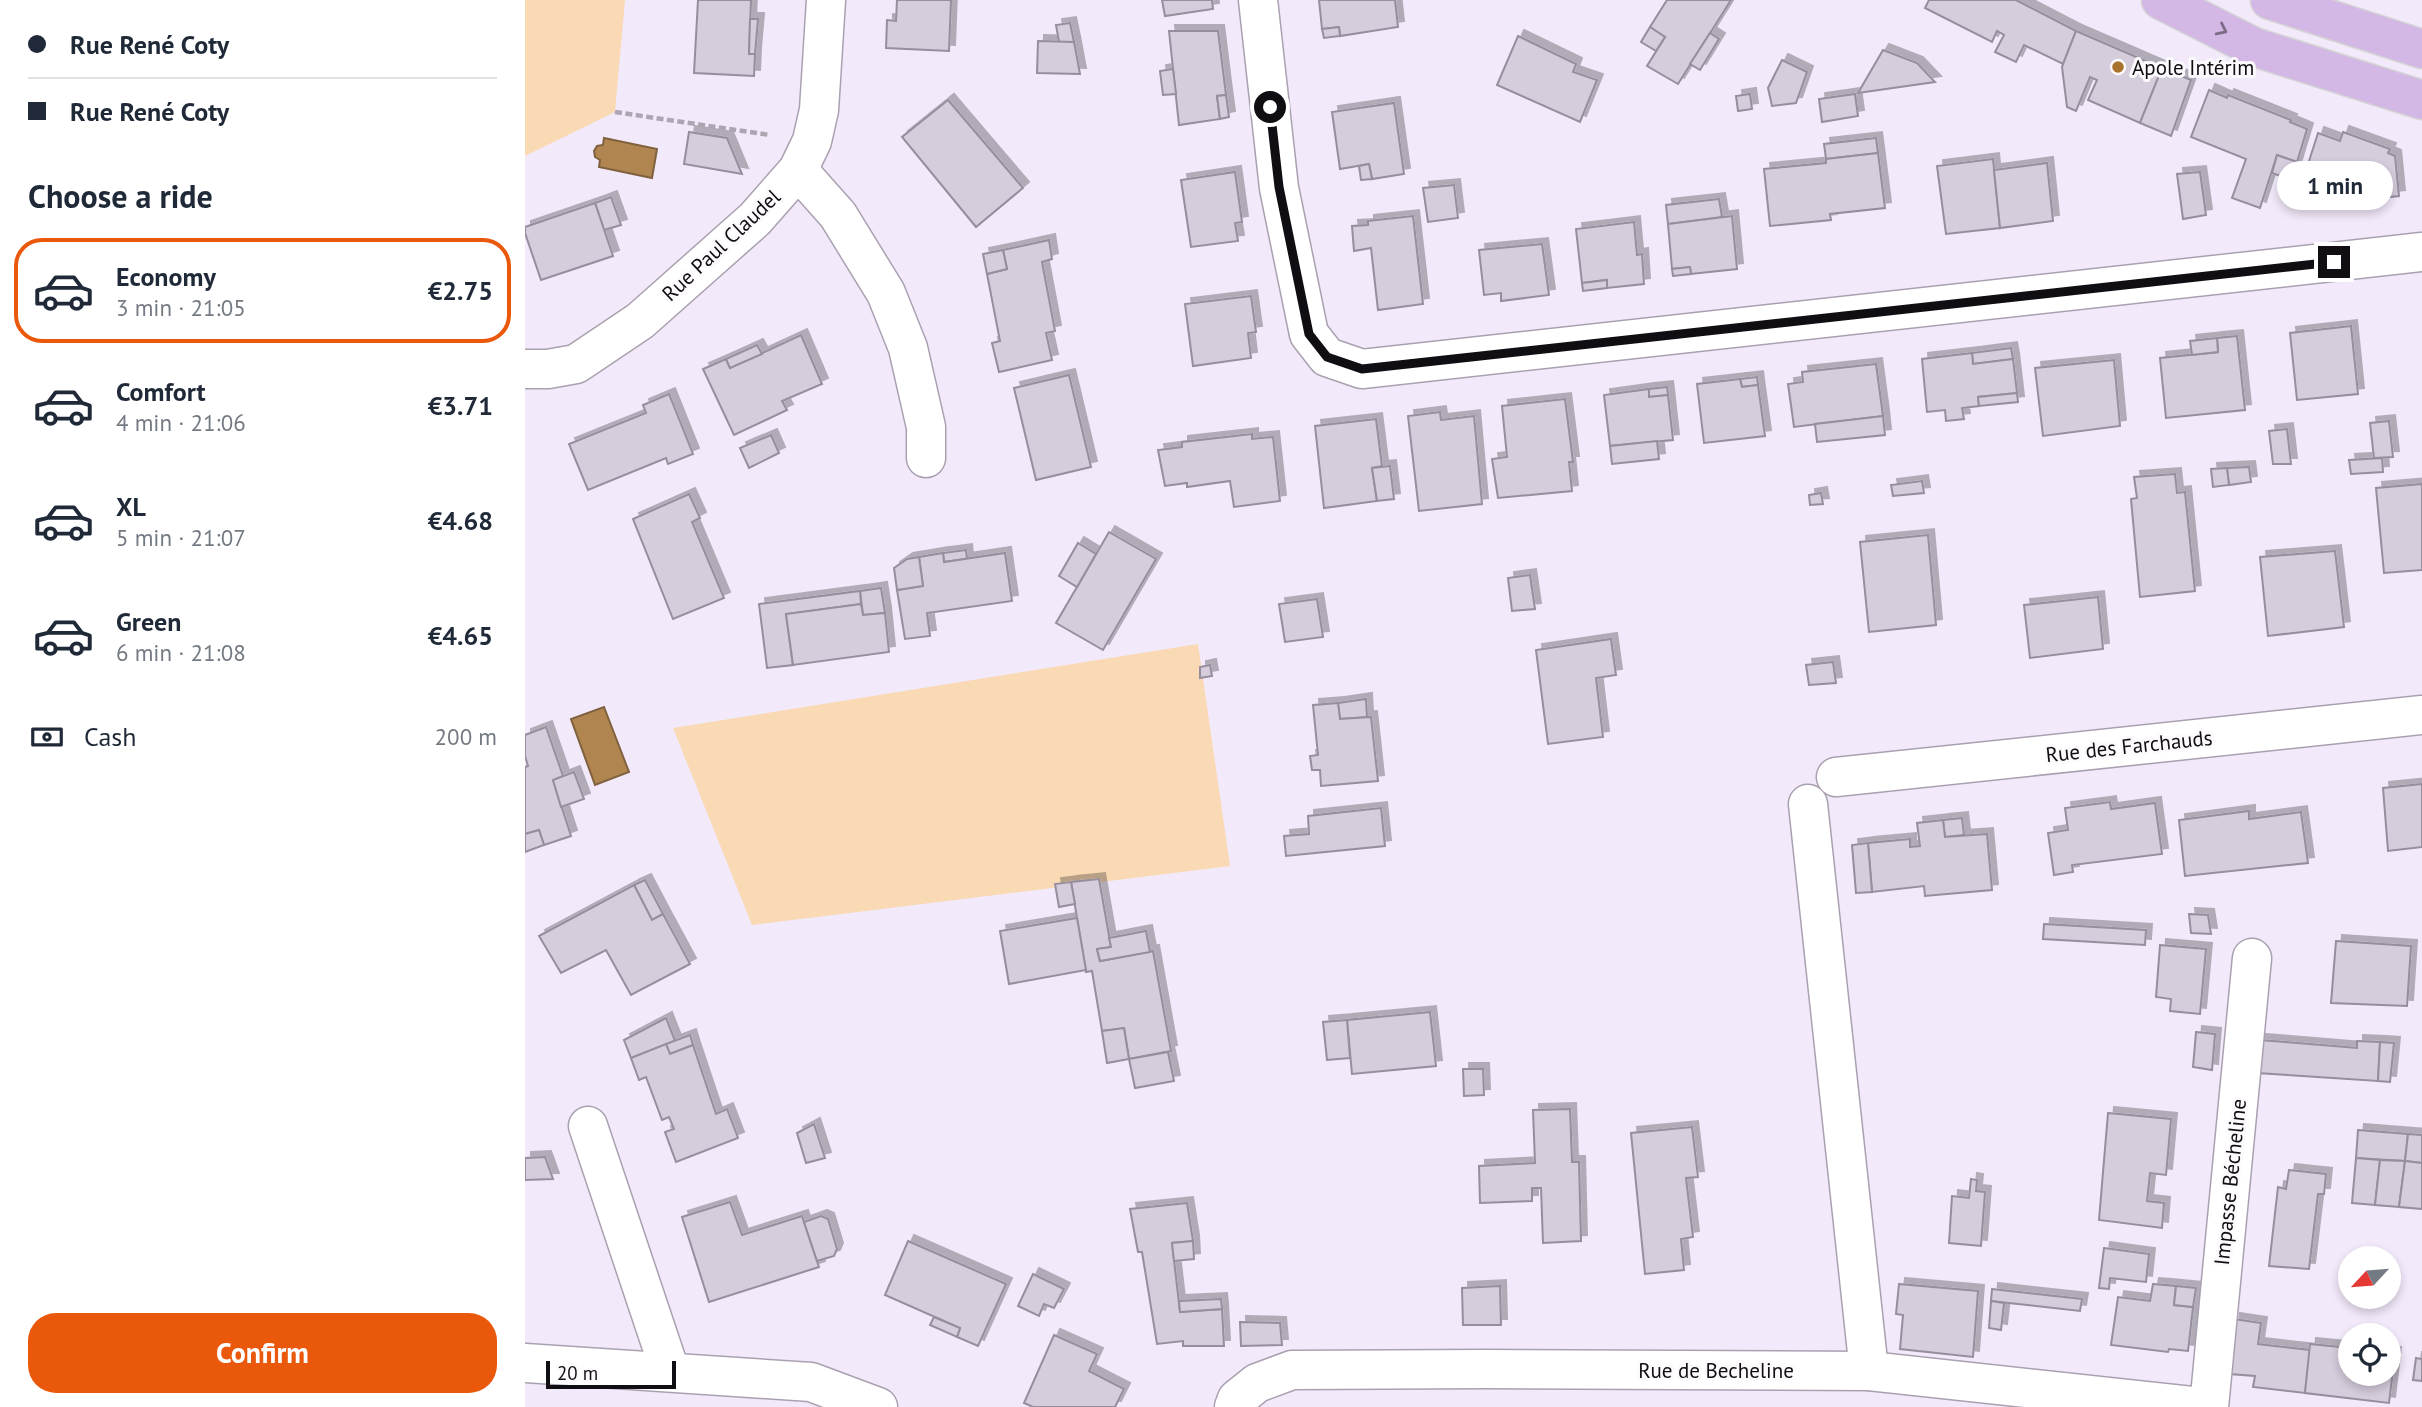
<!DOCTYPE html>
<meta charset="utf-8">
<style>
:root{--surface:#fff;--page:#f6f6f7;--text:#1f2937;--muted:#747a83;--line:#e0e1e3;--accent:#ea580c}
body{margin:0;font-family:"PT Sans",sans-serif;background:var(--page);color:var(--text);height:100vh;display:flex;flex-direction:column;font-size:26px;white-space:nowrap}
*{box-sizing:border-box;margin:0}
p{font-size:23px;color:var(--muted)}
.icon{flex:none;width:38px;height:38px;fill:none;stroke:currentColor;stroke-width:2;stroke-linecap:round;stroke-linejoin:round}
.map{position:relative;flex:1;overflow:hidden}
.details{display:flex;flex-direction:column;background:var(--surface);width:525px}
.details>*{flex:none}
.guide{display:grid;align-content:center;height:154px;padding:0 28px;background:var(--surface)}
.needle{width:46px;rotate:244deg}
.fabs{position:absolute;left:1813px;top:1246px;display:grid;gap:14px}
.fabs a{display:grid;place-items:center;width:63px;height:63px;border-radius:50%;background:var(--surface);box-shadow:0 4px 10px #0003;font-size:35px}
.scale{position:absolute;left:21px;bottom:18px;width:130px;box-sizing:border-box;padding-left:7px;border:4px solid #110e13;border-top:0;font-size:19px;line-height:24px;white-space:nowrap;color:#110e13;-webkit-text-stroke:5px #fcfafd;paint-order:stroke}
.end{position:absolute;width:32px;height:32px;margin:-16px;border:9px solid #110e13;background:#fff;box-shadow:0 0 0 4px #fff}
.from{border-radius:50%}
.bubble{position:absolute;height:49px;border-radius:24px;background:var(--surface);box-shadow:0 4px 10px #0003;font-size:23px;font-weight:800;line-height:49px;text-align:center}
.guide b{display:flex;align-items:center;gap:24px;height:66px;font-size:26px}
.guide b+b{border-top:2px solid var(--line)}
.guide i{width:18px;height:18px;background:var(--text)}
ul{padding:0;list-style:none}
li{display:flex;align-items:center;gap:21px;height:105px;margin:0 14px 10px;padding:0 14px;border:4px solid transparent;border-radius:28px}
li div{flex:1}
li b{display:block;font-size:26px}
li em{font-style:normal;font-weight:800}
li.current{border-color:var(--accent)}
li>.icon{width:63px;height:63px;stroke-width:1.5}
h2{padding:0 28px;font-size:32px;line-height:84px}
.pay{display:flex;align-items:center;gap:18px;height:77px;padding:0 28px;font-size:26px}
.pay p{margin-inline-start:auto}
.button{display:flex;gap:14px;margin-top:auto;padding:14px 28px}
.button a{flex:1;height:80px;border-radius:28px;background:var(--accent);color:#fff;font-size:28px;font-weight:800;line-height:80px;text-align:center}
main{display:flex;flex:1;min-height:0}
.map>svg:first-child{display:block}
.green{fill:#f9dab5}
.water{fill:#b08550;stroke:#80613e;stroke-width:2}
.building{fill:#d5ccdc;stroke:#968e9d;stroke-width:2;filter:url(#shadow)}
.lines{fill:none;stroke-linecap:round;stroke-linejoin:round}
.minor-casing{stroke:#aaa1b0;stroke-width:41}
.major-casing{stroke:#d4d4d5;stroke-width:41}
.path{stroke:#aca5b2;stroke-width:4.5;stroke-dasharray:7 3.5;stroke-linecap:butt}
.minor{stroke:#fff;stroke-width:38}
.major{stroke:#d3b8e5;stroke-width:38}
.oneway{stroke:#7c6c86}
.route{stroke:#110e13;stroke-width:9}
.poi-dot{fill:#a8732c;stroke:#fcfafd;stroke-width:2.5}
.labels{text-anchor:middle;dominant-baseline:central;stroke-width:6;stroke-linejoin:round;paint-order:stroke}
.poi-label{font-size:21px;fill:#110e13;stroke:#fcfafd;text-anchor:start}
.street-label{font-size:21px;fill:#110e13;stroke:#fcfafd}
</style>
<main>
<section class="details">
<div class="guide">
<b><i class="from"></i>Rue René Coty</b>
<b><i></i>Rue René Coty</b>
</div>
<h2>Choose a ride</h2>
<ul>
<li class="current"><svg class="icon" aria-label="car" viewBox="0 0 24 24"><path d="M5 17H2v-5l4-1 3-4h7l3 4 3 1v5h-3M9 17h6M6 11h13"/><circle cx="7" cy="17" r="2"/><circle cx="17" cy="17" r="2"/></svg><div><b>Economy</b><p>3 min · 21:05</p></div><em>€2.75</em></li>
<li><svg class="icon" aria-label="car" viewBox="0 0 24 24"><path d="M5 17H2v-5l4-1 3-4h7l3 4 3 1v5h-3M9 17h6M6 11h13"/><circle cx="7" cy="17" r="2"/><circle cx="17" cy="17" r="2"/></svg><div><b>Comfort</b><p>4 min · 21:06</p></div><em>€3.71</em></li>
<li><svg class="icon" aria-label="car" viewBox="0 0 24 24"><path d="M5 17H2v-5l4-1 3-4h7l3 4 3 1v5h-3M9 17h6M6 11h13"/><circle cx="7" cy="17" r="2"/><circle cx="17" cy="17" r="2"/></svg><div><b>XL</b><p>5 min · 21:07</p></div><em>€4.68</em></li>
<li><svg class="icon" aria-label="car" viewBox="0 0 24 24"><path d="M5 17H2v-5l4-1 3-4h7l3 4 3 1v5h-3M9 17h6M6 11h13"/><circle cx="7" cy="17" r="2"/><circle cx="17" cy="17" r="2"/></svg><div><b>Green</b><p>6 min · 21:08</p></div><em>€4.65</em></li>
</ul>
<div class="pay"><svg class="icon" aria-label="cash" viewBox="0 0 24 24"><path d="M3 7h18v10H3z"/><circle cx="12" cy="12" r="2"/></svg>Cash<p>200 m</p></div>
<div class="button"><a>Confirm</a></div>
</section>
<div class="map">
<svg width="1897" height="1407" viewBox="0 0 1897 1407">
<defs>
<filter id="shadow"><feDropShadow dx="6" dy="-6" stdDeviation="0" flood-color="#0004"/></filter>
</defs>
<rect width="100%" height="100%" fill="#f2e9fa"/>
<g class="green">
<polygon points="0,0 100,0 90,112 0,156"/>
<polygon points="673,644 705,866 227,925 148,728"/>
</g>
<g class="water">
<polygon points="79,138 132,149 127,178 74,167 75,160 70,157 69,151 72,146 78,145"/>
<polygon points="79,707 104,772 70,785 46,719"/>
</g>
<g class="building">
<polygon points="173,0 226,0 224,54 230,54 229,76 169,73"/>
<polygon points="372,0 426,0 424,51 361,48 362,20 371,21"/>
<polygon points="637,0 687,0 688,9 640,16"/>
<polygon points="794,0 870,0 873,27 815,36 814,27 797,29"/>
<polygon points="1142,0 1206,0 1153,84 1122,66 1140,37 1125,27"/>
<polygon points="1404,0 1491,0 1551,31 1538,64 1499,45 1491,62 1470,52 1479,35 1472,31 1467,42 1400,8"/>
<polygon points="225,19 233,19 230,54 224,54"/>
<polygon points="545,23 549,42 534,42 531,25"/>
<polygon points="814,27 815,36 799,38 797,29"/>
<polygon points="1125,27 1140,37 1131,51 1116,42"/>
<polygon points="644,31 693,31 701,95 692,96 695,119 654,125"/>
<polygon points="1551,31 1637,68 1615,123 1563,100 1572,80 1565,77 1551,111 1542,107 1537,67"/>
<polygon points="1185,33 1194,39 1175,70 1165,64"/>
<polygon points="993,36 1051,64 1048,72 1072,80 1055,122 972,85"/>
<polygon points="513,41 549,42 555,74 512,73"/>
<polygon points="1358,50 1392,63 1410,82 1333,93"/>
<polygon points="1257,60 1282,72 1271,103 1247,106 1243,88"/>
<polygon points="1637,68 1666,80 1646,136 1615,123"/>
<polygon points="648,69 651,94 638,95 635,71"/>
<polygon points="1684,90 1702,98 1703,95 1766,120 1765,122 1782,129 1772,162 1752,155 1735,208 1707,198 1721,159 1666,137"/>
<polygon points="1225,94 1227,109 1213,111 1211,96"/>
<polygon points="1330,94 1333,116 1297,122 1294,99"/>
<polygon points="701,95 704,117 695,119 692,96"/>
<polygon points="423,100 498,188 451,227 377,137"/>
<polygon points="869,103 879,174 847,179 844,164 815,169 807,112"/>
<polygon points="164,132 202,138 217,174 159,164"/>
<polygon points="1818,132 1865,149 1863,153 1870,156 1874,196 1845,199 1844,203 1777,183 1793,133 1815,141"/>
<polygon points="1351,138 1353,153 1301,159 1299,144"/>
<polygon points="1353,153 1360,208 1305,214 1306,220 1245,226 1239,169 1301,163 1301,159"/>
<polygon points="1752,155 1772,162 1766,180 1747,173"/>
<polygon points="1468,159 1475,228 1421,234 1412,166"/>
<polygon points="1522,163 1528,221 1475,228 1469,170"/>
<polygon points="844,164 847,179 836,180 834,166"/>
<polygon points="710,172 717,222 710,223 713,241 666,247 656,180"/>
<polygon points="1675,172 1681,215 1658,219 1652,174"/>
<polygon points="929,185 933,218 903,222 898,188"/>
<polygon points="86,197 96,225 79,230 70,203"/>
<polygon points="1194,199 1197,217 1143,224 1141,205"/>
<polygon points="70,203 88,256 16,280 0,233 0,227"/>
<polygon points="888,216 898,304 853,310 846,248 829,251 827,226 843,225 843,221"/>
<polygon points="1207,216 1212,269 1166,274 1165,267 1147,269 1143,224"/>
<polygon points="1109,222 1112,255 1117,254 1119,284 1082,288 1082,280 1057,283 1051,229"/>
<polygon points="524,240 527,259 517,262 530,331 521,333 527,360 474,372 467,343 475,341 462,274 482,269 478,250"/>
<polygon points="1017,244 1024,295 976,301 976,293 959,295 954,250"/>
<polygon points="478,250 482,269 462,274 458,254"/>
<polygon points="1165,267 1166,274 1148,276 1147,269"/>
<polygon points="1082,280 1082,288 1058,291 1057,283"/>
<polygon points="726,296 731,332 723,333 726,358 668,366 660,304"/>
<polygon points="1826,326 1833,394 1772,400 1765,333"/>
<polygon points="276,335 297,384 257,401 262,410 209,435 178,369 201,359 205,368"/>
<polygon points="1712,336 1720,410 1641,418 1635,358 1693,352 1692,338"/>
<polygon points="1692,338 1693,352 1667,355 1665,341"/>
<polygon points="232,345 237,354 205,368 201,359"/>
<polygon points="1486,348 1488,359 1448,364 1447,353"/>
<polygon points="1447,353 1448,364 1488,359 1492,393 1453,397 1454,406 1437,408 1439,419 1421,421 1420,410 1402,412 1397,359"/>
<polygon points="1589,360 1595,426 1518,436 1510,368"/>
<polygon points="1351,364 1358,416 1269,427 1263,384 1278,382 1277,372"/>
<polygon points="544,375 566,467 511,480 489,388"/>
<polygon points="1232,377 1233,385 1217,387 1215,379"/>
<polygon points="1215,379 1217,387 1233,385 1240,436 1179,443 1172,384"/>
<polygon points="1142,387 1143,395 1124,397 1124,389"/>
<polygon points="1124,389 1124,397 1143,395 1148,440 1085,446 1079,395"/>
<polygon points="1492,393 1493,402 1454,406 1453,397"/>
<polygon points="144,394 168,454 143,464 141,458 63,490 44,444 121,413 118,405"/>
<polygon points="1040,399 1048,462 1044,462 1047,491 973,498 967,459 982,457 977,406"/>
<polygon points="915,412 916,420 949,416 957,504 894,511 883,416"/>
<polygon points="1358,416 1360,435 1292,442 1290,424"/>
<polygon points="851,419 857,466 847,468 852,501 799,508 790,426"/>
<polygon points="1864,421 1868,457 1849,458 1845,423"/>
<polygon points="1762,429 1766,464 1748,464 1744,431"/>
<polygon points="727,434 727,439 748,437 755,501 709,507 705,481 662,487 662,483 640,486 633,450 657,447 657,442"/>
<polygon points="246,435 254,453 224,468 215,448"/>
<polygon points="1132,441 1134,459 1087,464 1085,446"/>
<polygon points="1857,458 1858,472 1826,474 1824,460"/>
<polygon points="865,466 869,499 852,501 847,468"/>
<polygon points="1724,467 1726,482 1704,485 1702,468"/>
<polygon points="1702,468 1704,485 1688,487 1686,469"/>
<polygon points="1650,474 1652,493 1660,492 1670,591 1615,597 1606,499 1612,498 1609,477"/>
<polygon points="1397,481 1399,493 1368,496 1366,485"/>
<polygon points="1897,484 1897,570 1859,573 1851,488"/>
<polygon points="1296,493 1298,504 1285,505 1284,495"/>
<polygon points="164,494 175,518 167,522 199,598 148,619 108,519"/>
<polygon points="584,532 631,559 578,650 531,623"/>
<polygon points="1403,535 1411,625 1344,632 1335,542"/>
<polygon points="553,543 571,554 552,587 534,576"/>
<polygon points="441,550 442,559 419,562 418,553"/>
<polygon points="1810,551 1819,627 1743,636 1735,557"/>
<polygon points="418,553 419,562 480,553 487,601 402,613 405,636 380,639 372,590 398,586 394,557"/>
<polygon points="394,557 398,586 372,590 369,568 382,559"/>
<polygon points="1005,575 1010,609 987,611 983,578"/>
<polygon points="356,588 360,613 338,615 335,591"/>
<polygon points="335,591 336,604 261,614 268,665 242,668 234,604"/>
<polygon points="1573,597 1578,649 1505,658 1499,605"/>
<polygon points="792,599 798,637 760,642 754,604"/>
<polygon points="336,604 338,615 360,613 364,652 268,665 261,614"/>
<polygon points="1086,639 1091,675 1071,678 1078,737 1023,744 1011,650"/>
<polygon points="1308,662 1311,683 1284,685 1281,665"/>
<polygon points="685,665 687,676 675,678 675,667"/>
<polygon points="841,699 842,717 815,719 813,703"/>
<polygon points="813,703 815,719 846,717 853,781 796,786 795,770 787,770 785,756 793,755 788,705"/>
<polygon points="21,727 38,776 28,780 46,836 19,845 14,830 0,834 0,767 3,766 0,756 0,735"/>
<polygon points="49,772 59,799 36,807 28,780"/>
<polygon points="1897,784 1897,847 1863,851 1858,788"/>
<polygon points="1585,802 1586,809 1630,803 1637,854 1547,865 1548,872 1529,875 1523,833 1543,830 1540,808"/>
<polygon points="856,808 860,846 761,856 759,836 784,834 783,816"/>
<polygon points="1724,811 1724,819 1776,812 1783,863 1660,876 1654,820"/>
<polygon points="1437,818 1439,835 1420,837 1418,820"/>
<polygon points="1418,820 1420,837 1462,834 1467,890 1400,896 1399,886 1347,892 1343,843 1385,839 1385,847 1395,846 1392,823"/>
<polygon points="14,830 19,845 0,852 0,834"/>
<polygon points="1343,843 1347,892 1331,893 1327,845"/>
<polygon points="574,879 586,947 572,949 575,961 628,951 646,1051 604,1059 599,1028 577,1031 567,971 561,972 546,882"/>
<polygon points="120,880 138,914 127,920 109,885"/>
<polygon points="546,882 550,904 534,907 530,884"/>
<polygon points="109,885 127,920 138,914 165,964 106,995 81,950 36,973 14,936"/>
<polygon points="1664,914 1683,915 1686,934 1666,933"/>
<polygon points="552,918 561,970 484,984 475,931"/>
<polygon points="1519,924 1621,930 1620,945 1518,939"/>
<polygon points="621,931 625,952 575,961 572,949 586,947 584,938"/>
<polygon points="1811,941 1886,946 1882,1006 1806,1003"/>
<polygon points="1635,945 1681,949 1675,1014 1645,1011 1646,999 1631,997"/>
<polygon points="905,1012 911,1066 827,1074 822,1020"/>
<polygon points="141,1018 150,1041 106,1058 99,1040"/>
<polygon points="822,1020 825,1058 802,1060 798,1022"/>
<polygon points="599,1028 604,1059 582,1063 577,1031"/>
<polygon points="1671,1032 1690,1034 1687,1070 1668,1067"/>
<polygon points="165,1035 168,1045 145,1054 141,1044"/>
<polygon points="1735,1040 1832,1048 1832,1041 1855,1042 1853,1081 1732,1073"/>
<polygon points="1855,1042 1869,1043 1865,1082 1853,1081"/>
<polygon points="141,1044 145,1054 168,1045 191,1114 202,1109 213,1138 151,1162 140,1132 149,1129 144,1117 137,1120 121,1077 114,1080 106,1058"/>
<polygon points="643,1052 649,1081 610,1088 604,1059"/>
<polygon points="938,1069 958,1069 959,1095 939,1096"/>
<polygon points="1045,1109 1047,1162 1054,1162 1056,1241 1018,1243 1016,1188 1007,1188 1007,1201 955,1203 954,1166 1010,1163 1008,1110"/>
<polygon points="1583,1113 1646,1119 1641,1175 1625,1173 1622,1201 1639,1203 1637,1228 1574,1220"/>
<polygon points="289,1124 300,1158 281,1163 272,1133"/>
<polygon points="1167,1127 1173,1177 1161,1178 1168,1237 1156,1239 1159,1270 1120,1274 1106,1133"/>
<polygon points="1833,1130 1883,1134 1880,1161 1831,1158"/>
<polygon points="1883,1134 1897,1135 1897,1163 1880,1161"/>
<polygon points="20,1157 28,1179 0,1180 0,1158"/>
<polygon points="1831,1158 1855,1160 1850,1205 1827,1203"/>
<polygon points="1855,1160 1880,1161 1874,1207 1850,1205"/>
<polygon points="1880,1161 1897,1163 1897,1209 1874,1207"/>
<polygon points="1764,1170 1801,1174 1799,1194 1793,1194 1784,1269 1744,1266 1753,1187 1761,1189"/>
<polygon points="1446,1179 1452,1180 1451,1191 1460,1192 1456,1246 1424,1243 1427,1196 1444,1198"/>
<polygon points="205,1202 217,1235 277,1216 294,1267 184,1302 157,1217"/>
<polygon points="662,1203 668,1241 647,1243 655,1312 697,1309 699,1346 658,1346 658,1341 632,1344 617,1252 613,1252 605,1209"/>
<polygon points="296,1216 303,1219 312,1249 309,1256 292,1261 279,1222"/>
<polygon points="383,1241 481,1284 453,1346 432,1337 435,1328 360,1295"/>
<polygon points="668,1241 669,1259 649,1261 647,1243"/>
<polygon points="1579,1248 1624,1254 1621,1282 1585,1278 1584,1289 1574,1288"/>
<polygon points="508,1274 539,1289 529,1308 519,1304 514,1316 493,1306"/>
<polygon points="1374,1284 1453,1291 1448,1357 1375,1349 1378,1315 1371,1314"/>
<polygon points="1628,1284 1651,1286 1649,1305 1668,1307 1663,1351 1644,1349 1643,1352 1586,1345 1593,1297 1625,1301"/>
<polygon points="975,1286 976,1325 938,1325 937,1288"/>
<polygon points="1651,1286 1671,1288 1668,1307 1649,1305"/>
<polygon points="1467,1289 1557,1299 1555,1311 1466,1301"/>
<polygon points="696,1299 697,1309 655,1312 654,1301"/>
<polygon points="1466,1301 1479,1303 1476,1330 1464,1328"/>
<polygon points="409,1317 435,1328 432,1337 405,1325"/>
<polygon points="1709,1319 1736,1323 1733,1344 1785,1350 1780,1393 1728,1387 1730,1376 1704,1374"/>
<polygon points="715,1322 755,1323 757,1345 716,1346"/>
<polygon points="529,1335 572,1354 564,1371 599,1389 590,1407 508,1407 499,1403"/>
<polygon points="1785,1344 1825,1348 1825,1374 1864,1374 1864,1352 1870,1353 1864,1403 1780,1393"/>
<polygon points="1891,1358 1897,1359 1897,1381 1888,1380"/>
</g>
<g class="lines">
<defs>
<g id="minor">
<polyline points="733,0 754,188 784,334 802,357 837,369 1897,252"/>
<polyline points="273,170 313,215 361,293 383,348 401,427 401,458"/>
<polyline points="0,369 23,369 51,364 115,321 230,219 273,170 287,141 294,110 301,0"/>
<polyline points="1311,777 1897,715"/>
<polyline points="1283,804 1344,1371"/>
<polyline points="63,1126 145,1371"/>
<polyline points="0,1363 286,1382 353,1407"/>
<polyline points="709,1407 712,1399 732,1383 767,1370 960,1369 1344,1371 1676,1407"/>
<polyline points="1684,1407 1727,958"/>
</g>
<g id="major">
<polyline points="1636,0 1729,47 1897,100"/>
<polyline points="1745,0 1897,49"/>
</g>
</defs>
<use href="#minor" class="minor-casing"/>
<use href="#major" class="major-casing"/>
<polyline class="path" points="90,112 245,135"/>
<use href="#minor" class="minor"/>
<use href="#major" class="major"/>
</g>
<defs><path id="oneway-chevron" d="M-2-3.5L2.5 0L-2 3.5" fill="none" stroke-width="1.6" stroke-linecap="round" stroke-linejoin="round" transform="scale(1.75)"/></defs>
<use class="oneway" href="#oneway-chevron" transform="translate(1697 30) rotate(26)"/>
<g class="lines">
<polyline class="route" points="745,107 754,187 784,334 802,357 837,369 1809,262"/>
</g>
<circle class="poi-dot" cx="1593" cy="67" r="7"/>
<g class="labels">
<g class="poi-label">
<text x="1607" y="67">Apole Intérim</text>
</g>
<g class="street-label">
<text transform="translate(196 245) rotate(-43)">Rue Paul Claudel</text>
<text transform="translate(1604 746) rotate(-6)">Rue des Farchauds</text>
<text transform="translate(1705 1182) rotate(-84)">Impasse Bécheline</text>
<text x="1191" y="1370">Rue de Becheline</text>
</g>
</g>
</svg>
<div class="fabs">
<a><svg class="needle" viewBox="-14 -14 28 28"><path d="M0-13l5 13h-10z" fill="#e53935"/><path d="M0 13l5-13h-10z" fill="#747a83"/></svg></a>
<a><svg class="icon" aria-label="locate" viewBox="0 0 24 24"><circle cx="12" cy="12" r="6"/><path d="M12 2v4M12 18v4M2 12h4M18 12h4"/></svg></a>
</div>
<div class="scale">20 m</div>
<i class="end from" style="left:745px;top:107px"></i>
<i class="end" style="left:1809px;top:262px"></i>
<div class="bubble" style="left:1752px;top:161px;width:116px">1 min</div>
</div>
</main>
